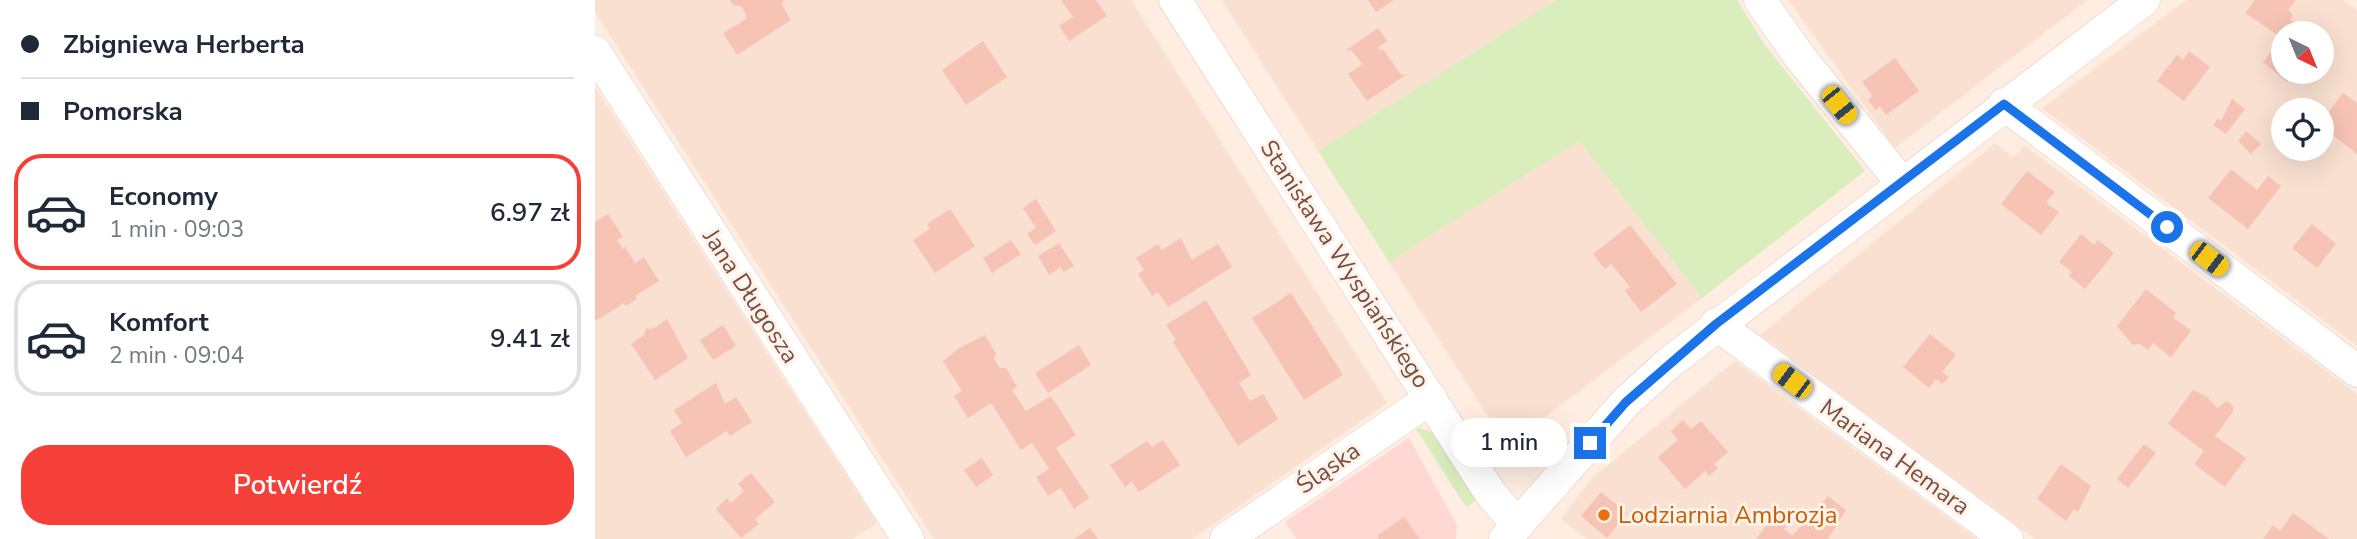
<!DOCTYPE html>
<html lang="pl">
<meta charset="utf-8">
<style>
:root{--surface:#fff;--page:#f2f2f3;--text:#1f2937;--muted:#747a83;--line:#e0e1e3;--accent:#f44039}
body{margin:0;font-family:"Nunito Sans",sans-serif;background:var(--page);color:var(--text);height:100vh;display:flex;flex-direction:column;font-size:26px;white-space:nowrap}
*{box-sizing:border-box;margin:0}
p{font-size:23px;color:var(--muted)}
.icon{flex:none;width:38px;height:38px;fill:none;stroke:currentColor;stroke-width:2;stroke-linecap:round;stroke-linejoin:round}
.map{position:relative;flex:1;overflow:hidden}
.sheet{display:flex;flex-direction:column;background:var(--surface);width:595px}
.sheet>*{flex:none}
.hud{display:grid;align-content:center;height:154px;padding:0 21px;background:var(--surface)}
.needle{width:46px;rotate:137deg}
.buttons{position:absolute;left:1676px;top:21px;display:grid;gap:14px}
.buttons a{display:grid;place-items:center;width:63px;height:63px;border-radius:50%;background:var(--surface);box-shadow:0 7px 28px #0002;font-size:35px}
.end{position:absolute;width:32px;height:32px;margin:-16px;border:9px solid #1a73e8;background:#fff;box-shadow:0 0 0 4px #fff}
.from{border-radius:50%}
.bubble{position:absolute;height:49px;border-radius:24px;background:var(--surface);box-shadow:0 7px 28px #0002;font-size:23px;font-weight:600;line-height:49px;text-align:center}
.car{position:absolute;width:21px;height:42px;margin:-21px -10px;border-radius:9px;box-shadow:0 0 5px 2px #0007;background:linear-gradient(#f5c518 24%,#345 0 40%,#f5c518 0 76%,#345 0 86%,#f5c518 0)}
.hud b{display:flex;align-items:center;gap:24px;height:66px;font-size:26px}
.hud b+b{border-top:2px solid var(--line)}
.hud i{width:18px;height:18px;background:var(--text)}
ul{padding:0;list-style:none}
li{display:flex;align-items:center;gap:21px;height:116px;margin:0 14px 10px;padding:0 7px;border:4px solid var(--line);border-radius:28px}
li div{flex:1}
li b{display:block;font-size:26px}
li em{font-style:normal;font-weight:600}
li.on{border-color:var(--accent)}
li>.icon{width:63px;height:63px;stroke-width:1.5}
.action{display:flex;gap:14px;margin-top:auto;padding:14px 21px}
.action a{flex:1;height:80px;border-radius:28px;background:var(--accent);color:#fff;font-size:28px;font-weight:600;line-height:80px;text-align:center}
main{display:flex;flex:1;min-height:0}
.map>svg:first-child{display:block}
.residential{fill:#f9e0d1;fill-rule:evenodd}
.commercial{fill:#ffd8d3}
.green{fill:#d9edbd}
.building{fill:#f6c3b5}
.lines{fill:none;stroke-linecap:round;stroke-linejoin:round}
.minor-casing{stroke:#e5c9be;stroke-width:33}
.minor{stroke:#fff;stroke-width:32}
.route{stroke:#1a73e8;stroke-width:9}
.food-dot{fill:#e8710a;stroke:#fff2e8;stroke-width:2.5}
.labels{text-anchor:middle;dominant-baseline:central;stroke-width:6;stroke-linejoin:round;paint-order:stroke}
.street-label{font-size:24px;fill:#774e45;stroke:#fff2e8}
.food-label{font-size:24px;fill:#c56008;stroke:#fff2e8;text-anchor:start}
</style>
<main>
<section class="sheet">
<div class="hud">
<b><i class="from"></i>Zbigniewa Herberta</b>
<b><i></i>Pomorska</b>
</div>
<ul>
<li class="on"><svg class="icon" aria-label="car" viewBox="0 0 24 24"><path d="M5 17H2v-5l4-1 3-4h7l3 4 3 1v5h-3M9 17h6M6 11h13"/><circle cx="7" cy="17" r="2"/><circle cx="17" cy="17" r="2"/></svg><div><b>Economy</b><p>1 min · 09:03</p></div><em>6.97 zł</em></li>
<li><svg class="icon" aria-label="car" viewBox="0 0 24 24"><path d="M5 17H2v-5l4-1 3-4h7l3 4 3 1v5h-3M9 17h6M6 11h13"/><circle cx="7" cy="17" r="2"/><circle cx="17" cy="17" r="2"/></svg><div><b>Komfort</b><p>2 min · 09:04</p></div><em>9.41 zł</em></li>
</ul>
<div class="action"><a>Potwierdź</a></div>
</section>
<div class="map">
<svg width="1762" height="539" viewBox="0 0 1762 539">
<rect width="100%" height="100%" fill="#feede0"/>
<g class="residential">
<polygon points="0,0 536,0 792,403 597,539 339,539 0,12"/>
<polygon points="627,0 961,0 723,151"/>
<polygon points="1193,0 1492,0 1300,148"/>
<path d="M 1591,0 L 1748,0 L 1762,10 L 1762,346 L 1447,108 ZM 1689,33 L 1727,33 L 1727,72 L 1689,72 ZM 1689,110 L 1727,110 L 1727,149 L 1689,149 Z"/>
<polygon points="0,87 282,523 257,539 0,539"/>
<polygon points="984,141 1107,298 912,446 794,262"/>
<polygon points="1400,143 1418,157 1430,146 1762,394 1762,539 1440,539 1165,335"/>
<polygon points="1140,361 1382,539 992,539 966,519 996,479"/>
</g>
<polygon class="commercial" points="814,438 862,525 861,539 702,539 690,522"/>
<g class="green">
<polygon points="961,0 1142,0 1169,44 1270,171 1107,298 984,141 794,262 723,151"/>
<polygon points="820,427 838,432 884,498 872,507 867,501"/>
</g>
<g class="building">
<polygon points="135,0 189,0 187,5 196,20 142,55 128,33 151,19 151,14 146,6 138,5"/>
<polygon points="466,0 501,0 512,16 474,41 464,26 478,17"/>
<polygon points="773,0 799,0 781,12"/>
<polygon points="1660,0 1701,0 1693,10 1698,15 1695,20 1701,24 1709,23 1717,30 1717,33 1689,33 1689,72 1700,72 1692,82 1668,62 1687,38 1650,13"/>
<polygon points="783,28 792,41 783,47 786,51 788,49 806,75 812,74 772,101 753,74 768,64 756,50 750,51"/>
<polygon points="388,41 412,77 371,105 347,70"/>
<polygon points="1594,51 1615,67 1589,101 1562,81 1582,55 1588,60"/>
<polygon points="1300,58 1324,91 1291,115 1285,106 1281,110 1273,100 1278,96 1267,82"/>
<polygon points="1748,93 1762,103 1762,154 1727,127 1727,121"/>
<polygon points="1637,99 1650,109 1631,134 1618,125 1623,118 1626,121"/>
<polygon points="1651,131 1666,144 1656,154 1643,141"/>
<polygon points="1636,169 1662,190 1673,176 1686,186 1653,229 1613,198"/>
<polygon points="1432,171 1460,192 1451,203 1464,212 1446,235 1406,204"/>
<polygon points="441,199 461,231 440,245 432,234 441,228 428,208"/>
<polygon points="355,209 380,246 340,273 318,240 335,229 332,224"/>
<polygon points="13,214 28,237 22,240 28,249 30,247 40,263 49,257 64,281 40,296 42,299 31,306 29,303 0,321 0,222"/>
<polygon points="1717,224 1741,244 1722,268 1697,248"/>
<polygon points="1035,225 1082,284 1046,312 1030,291 1035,287 1016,264 1010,269 998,254"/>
<polygon points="1486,234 1499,245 1503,240 1519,253 1490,289 1474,276 1477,272 1464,262"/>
<polygon points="586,238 597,260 623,244 637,267 573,307 563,292 557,296 543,274 549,270 541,258 563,244 567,250"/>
<polygon points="416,240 426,254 397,273 388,258"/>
<polygon points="464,243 479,266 469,272 466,267 454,275 443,256"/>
<polygon points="1551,289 1581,313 1578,317 1596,331 1576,357 1558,343 1553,350 1545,344 1538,345 1522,326"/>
<polygon points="696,293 748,375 709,400 657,318"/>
<polygon points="611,300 656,375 644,383 655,401 668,394 683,419 643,446 578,342 581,340 571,325"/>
<polygon points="72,319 93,358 60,380 36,344 49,335 51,328 58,329"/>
<polygon points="128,325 141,346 118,360 105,340"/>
<polygon points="1335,334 1361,355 1347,372 1354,377 1347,384 1341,379 1334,388 1308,367"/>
<polygon points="390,335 401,354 399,359 405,368 411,368 422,387 417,390 431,411 456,396 481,435 461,448 494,498 479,509 466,488 453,496 441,477 454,469 437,443 426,450 396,403 373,418 359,396 367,391 348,361 364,348"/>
<polygon points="484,345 496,365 453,393 440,373"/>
<polygon points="121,383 130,404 141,397 157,422 135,436 132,431 91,457 75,431 87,423 79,410"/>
<polygon points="1598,390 1611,396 1622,408 1632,401 1638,406 1638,412 1620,436 1651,458 1630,487 1599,464 1609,451 1573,424"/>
<polygon points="1088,420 1096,429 1106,421 1133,452 1119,464 1123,468 1114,476 1110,471 1090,489 1063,457 1083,440 1076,431"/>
<polygon points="568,440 585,465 544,492 537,482 530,487 515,465 552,441 557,447"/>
<polygon points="1549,444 1561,453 1533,488 1522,479"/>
<polygon points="387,458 398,475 381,487 369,470"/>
<polygon points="1466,464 1496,486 1483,512 1479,509 1471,521 1442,499"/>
<polygon points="156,473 180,502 160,519 164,524 146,538 121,509 132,498 136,503 149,491 143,484"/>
<polygon points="1006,492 1032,513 1012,538 986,516"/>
<polygon points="1233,496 1251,510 1233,539 1161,539 1179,515 1192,525 1189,529 1197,536"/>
<polygon points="1698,513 1734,539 1668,539 1678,525 1685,531"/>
<polygon points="809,517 825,539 784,539 782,536"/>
<polygon points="495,528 503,539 479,539"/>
</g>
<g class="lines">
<defs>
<g id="minor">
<polyline points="580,0 896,494 923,525"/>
<polyline points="1165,0 1204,56 1306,182"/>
<polyline points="0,52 313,539"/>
<polyline points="1409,104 1762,371"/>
<polyline points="1121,324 1412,539"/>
<polyline points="631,539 836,398"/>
<polyline points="910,539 1031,402 1074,363 1549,0"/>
</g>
</defs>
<use href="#minor" class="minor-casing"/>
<use href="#minor" class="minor"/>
</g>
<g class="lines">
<polyline class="route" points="995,443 1031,402 1121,324 1409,104 1572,227"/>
</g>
<circle class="food-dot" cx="1009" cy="515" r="7"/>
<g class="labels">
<g class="street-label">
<text transform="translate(750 264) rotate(57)">Stanisława Wyspiańskiego</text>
<text transform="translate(156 296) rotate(57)">Jana Długosza</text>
<text transform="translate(1300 457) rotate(36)">Mariana Hemara</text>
<text transform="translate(733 468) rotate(-35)">Śląska</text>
</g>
<g class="food-label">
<text x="1023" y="515">Lodziarnia Ambrozja</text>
</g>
</g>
</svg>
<div class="buttons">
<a><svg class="needle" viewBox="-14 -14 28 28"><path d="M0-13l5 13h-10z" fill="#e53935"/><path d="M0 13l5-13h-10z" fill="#747a83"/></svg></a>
<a><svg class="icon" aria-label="locate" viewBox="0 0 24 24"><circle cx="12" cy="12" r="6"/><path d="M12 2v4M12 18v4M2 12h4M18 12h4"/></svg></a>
</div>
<i class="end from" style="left:1572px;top:227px"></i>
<i class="end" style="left:995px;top:443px"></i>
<div class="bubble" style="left:856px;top:418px;width:116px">1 min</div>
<i class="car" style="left:1244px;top:105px;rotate:141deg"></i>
<i class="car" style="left:1614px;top:259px;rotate:127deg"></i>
<i class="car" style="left:1197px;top:381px;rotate:307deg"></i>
</div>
</main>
